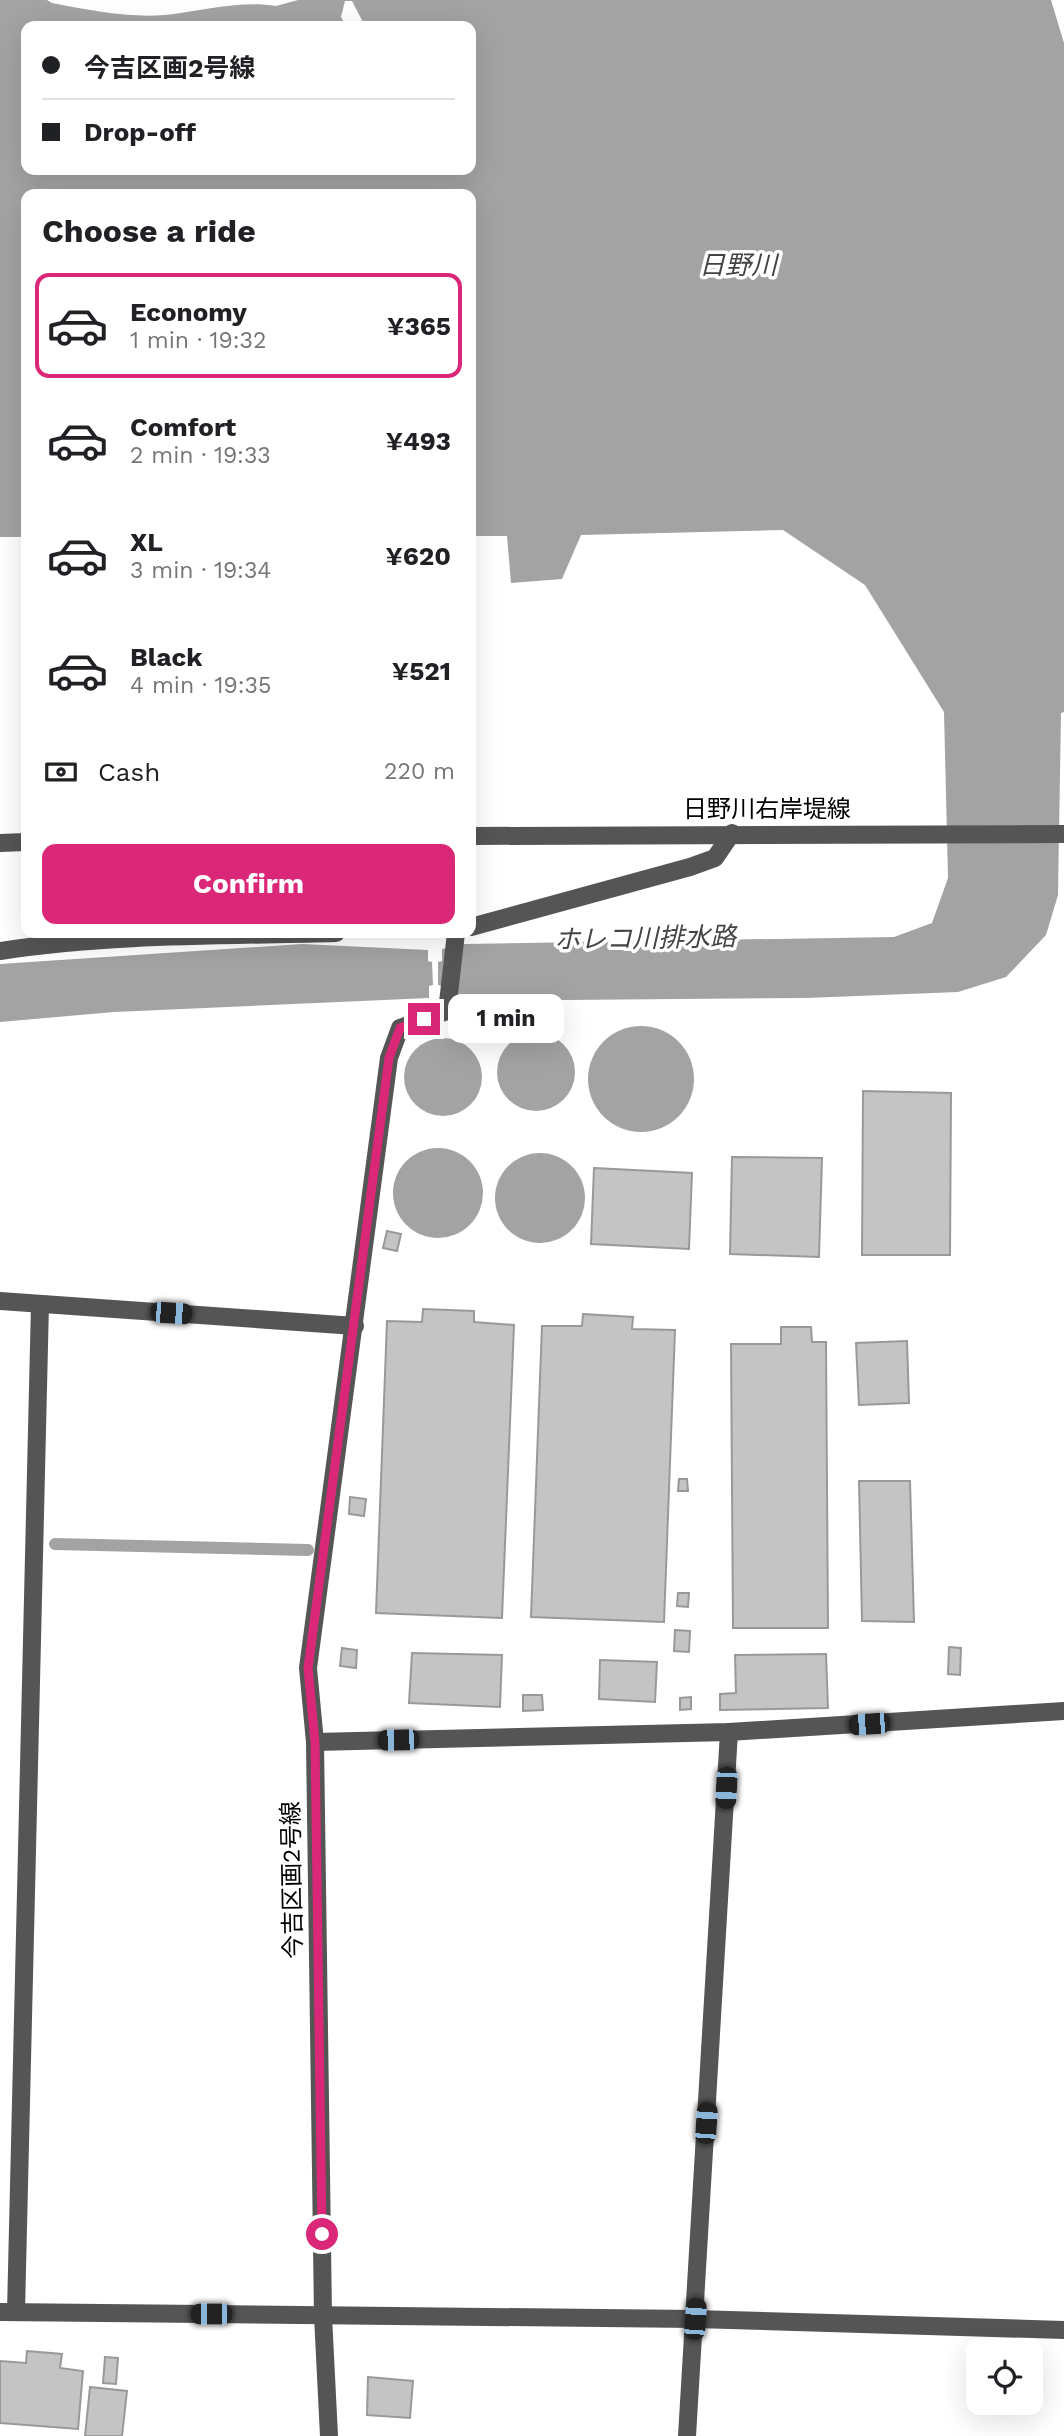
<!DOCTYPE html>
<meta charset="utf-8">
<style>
:root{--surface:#fff;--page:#f6f6f6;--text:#202124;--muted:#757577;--line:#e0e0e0;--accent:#db2777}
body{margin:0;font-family:"Work Sans","Noto Sans JP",sans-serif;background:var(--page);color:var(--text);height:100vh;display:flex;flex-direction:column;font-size:26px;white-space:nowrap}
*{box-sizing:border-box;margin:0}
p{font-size:23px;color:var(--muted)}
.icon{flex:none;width:38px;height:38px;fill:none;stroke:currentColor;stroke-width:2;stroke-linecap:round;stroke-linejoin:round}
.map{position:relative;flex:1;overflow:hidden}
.details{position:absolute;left:21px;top:189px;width:455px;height:749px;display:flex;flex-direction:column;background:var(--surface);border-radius:14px;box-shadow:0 7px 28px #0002}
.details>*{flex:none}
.hud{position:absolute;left:21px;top:21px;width:455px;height:154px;border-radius:14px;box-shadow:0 7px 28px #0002;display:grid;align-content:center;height:154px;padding:0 21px;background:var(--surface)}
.fabs{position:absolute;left:966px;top:2338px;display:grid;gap:14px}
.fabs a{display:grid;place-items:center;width:77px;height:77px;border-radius:14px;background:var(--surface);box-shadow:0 7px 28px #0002;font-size:35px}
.end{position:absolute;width:32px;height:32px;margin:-16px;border:9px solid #db2777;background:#fff;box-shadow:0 0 0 4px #fff}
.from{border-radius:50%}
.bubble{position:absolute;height:49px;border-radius:14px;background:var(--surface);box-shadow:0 7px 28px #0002;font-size:23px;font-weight:700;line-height:49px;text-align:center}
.car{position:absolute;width:21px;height:42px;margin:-21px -10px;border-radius:9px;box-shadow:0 0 5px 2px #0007;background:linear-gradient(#222 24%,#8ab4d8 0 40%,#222 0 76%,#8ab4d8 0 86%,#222 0)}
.hud b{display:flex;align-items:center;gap:24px;height:66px;font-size:26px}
.hud b+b{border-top:2px solid var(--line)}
.hud i{width:18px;height:18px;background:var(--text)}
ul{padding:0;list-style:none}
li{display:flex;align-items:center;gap:21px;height:105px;margin:0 14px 10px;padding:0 7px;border:4px solid transparent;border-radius:14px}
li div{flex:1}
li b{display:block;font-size:26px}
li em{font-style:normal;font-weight:700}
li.on{border-color:var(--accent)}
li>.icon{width:63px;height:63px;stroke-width:1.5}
h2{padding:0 21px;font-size:32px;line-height:84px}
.pay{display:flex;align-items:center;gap:18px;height:77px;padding:0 21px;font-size:26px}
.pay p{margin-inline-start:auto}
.action{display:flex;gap:14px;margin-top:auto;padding:14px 21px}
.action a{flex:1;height:80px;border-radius:14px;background:var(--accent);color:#fff;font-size:28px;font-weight:700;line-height:80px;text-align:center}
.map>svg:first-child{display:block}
.water{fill:#a3a3a3;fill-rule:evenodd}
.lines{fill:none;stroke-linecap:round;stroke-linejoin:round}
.stream{stroke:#a3a3a3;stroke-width:12}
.building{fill:#c4c4c4;stroke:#999;stroke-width:2}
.minor{stroke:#555;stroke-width:18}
.route{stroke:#db2777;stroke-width:9}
.labels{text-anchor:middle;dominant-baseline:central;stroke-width:7;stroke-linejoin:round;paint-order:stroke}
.street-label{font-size:24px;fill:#000;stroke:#fff}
.water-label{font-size:26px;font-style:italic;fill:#444;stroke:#fff}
</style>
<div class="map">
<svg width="1064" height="2436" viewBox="0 0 1064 2436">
<rect width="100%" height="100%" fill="#fff"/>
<g class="water">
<path d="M 0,0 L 47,0 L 52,3 C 88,10 128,18 165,15 C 200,11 242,0 276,6 L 298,0 L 1051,0 L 1064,43 L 1064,712 L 1061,713 L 1058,895 L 1046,935 L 1006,977 L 958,992 L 806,998 L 442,1001 L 442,986 L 438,985 L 438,962 L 442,961 L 442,949 L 465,944 L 894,937 L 932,923 L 948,878 L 944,712 L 865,585 L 783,530 L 581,535 L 562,579 L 511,583 L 507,536 L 471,536 L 471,194 L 26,194 L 26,537 L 0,537 ZM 345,1 L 352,1 L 365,26 L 471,26 L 471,170 L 26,170 L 26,26 L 346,26 L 341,17 Z"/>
<polygon points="302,944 428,950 428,961 432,962 433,985 429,986 429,998 114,1012 0,1022 0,964"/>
<circle cx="641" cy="1079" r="53"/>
<circle cx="536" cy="1072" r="39"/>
<circle cx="443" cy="1077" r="39"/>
<circle cx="438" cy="1193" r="45"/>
<circle cx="540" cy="1198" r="45"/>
</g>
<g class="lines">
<polyline class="stream" points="55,1544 308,1550"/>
</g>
<g class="building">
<polygon points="863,1091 951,1093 950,1255 862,1255"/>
<polygon points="732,1157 822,1158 819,1257 730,1254"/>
<polygon points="594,1168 692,1173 689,1249 591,1244"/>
<polygon points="387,1231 401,1234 397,1251 383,1248"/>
<polygon points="423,1309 474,1311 474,1322 514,1325 502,1618 376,1613 387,1321 422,1322"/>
<polygon points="583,1314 633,1317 632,1329 675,1330 664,1622 531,1617 542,1326 582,1326"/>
<polygon points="781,1327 811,1327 812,1342 826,1342 828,1628 733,1628 731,1344 781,1344"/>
<polygon points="907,1341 909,1403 859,1405 856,1343"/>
<polygon points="679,1479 687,1479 688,1491 678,1491"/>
<polygon points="859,1481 910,1481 914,1622 862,1621"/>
<polygon points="350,1497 366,1499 364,1516 349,1514"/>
<polygon points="678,1593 689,1593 688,1607 677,1606"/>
<polygon points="675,1630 690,1631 689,1652 674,1651"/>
<polygon points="949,1647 961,1648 960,1675 948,1674"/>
<polygon points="342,1648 357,1650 356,1668 340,1666"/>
<polygon points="412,1653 502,1655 500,1707 409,1703"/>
<polygon points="826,1654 828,1708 720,1710 720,1694 736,1693 735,1655"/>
<polygon points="600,1660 657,1662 655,1702 599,1699"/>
<polygon points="523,1695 542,1695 543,1710 523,1711"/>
<polygon points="691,1697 691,1709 680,1710 680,1698"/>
<polygon points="27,2351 62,2354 60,2368 83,2371 78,2429 0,2423 0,2361 26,2363"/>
<polygon points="105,2357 118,2358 116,2384 103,2383"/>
<polygon points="368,2377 413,2381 410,2418 367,2415"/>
<polygon points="90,2387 127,2391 122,2436 85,2436"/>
</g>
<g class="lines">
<g class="minor">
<polyline points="471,836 1064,834"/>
<polyline points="0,843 26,842"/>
<polyline points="471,927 690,867 715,858 732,833"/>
<path d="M 0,951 C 111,934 224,936 336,933"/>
<polyline points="0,1301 355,1326"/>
<polyline points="315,1742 729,1732 1064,1711"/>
<polyline points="0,2312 695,2319 1064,2330"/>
<polyline points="16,2312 40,1304"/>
<polyline points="329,2436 323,2316 315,1742 308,1668 389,1058 400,1028 447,1011 456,933"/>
<polyline points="687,2436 729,1732"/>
</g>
</g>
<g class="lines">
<polyline class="route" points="322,2234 315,1742 308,1668 389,1058 400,1028 424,1019"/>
</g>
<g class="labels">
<g class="street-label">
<text x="767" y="809">日野川右岸堤線</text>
<text transform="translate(292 1880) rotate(-91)">今吉区画2号線</text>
</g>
<g class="water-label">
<text x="738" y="265">日野川</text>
<text transform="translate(645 938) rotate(-1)">ホレコ川排水路</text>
</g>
</g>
</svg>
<div class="fabs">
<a><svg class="icon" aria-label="locate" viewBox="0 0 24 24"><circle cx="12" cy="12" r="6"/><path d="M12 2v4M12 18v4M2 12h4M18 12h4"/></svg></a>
</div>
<i class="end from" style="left:322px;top:2234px"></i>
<i class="end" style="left:424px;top:1019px"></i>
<div class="bubble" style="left:448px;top:994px;width:116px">1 min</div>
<i class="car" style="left:171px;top:1313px;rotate:94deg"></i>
<i class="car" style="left:869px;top:1724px;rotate:266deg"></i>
<i class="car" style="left:398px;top:1740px;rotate:269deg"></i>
<i class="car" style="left:726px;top:1788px;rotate:183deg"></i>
<i class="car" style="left:706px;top:2123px;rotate:4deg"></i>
<i class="car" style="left:211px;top:2314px;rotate:270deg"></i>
<i class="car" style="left:695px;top:2319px;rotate:4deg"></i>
<div class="hud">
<b><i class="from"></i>今吉区画2号線</b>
<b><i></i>Drop-off</b>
</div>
<section class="details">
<h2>Choose a ride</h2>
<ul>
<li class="on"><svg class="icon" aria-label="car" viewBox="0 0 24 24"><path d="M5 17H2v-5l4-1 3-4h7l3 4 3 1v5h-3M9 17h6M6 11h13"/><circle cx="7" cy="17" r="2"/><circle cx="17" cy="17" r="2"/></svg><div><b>Economy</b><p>1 min · 19:32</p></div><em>¥365</em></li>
<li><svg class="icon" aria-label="car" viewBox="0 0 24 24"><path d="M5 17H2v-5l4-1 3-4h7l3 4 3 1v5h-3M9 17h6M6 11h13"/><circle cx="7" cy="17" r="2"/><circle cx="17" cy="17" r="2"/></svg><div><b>Comfort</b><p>2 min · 19:33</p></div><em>¥493</em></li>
<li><svg class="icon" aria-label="car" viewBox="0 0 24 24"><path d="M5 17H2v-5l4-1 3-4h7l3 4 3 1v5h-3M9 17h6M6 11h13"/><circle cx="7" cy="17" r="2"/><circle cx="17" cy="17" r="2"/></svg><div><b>XL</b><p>3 min · 19:34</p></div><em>¥620</em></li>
<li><svg class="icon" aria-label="car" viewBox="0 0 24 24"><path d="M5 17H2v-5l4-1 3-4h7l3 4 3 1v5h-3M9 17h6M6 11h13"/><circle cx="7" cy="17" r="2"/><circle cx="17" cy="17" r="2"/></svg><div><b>Black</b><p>4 min · 19:35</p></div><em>¥521</em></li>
</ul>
<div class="pay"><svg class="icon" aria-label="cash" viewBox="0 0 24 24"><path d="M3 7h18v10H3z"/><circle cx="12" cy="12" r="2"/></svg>Cash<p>220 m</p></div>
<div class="action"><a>Confirm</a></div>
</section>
</div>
